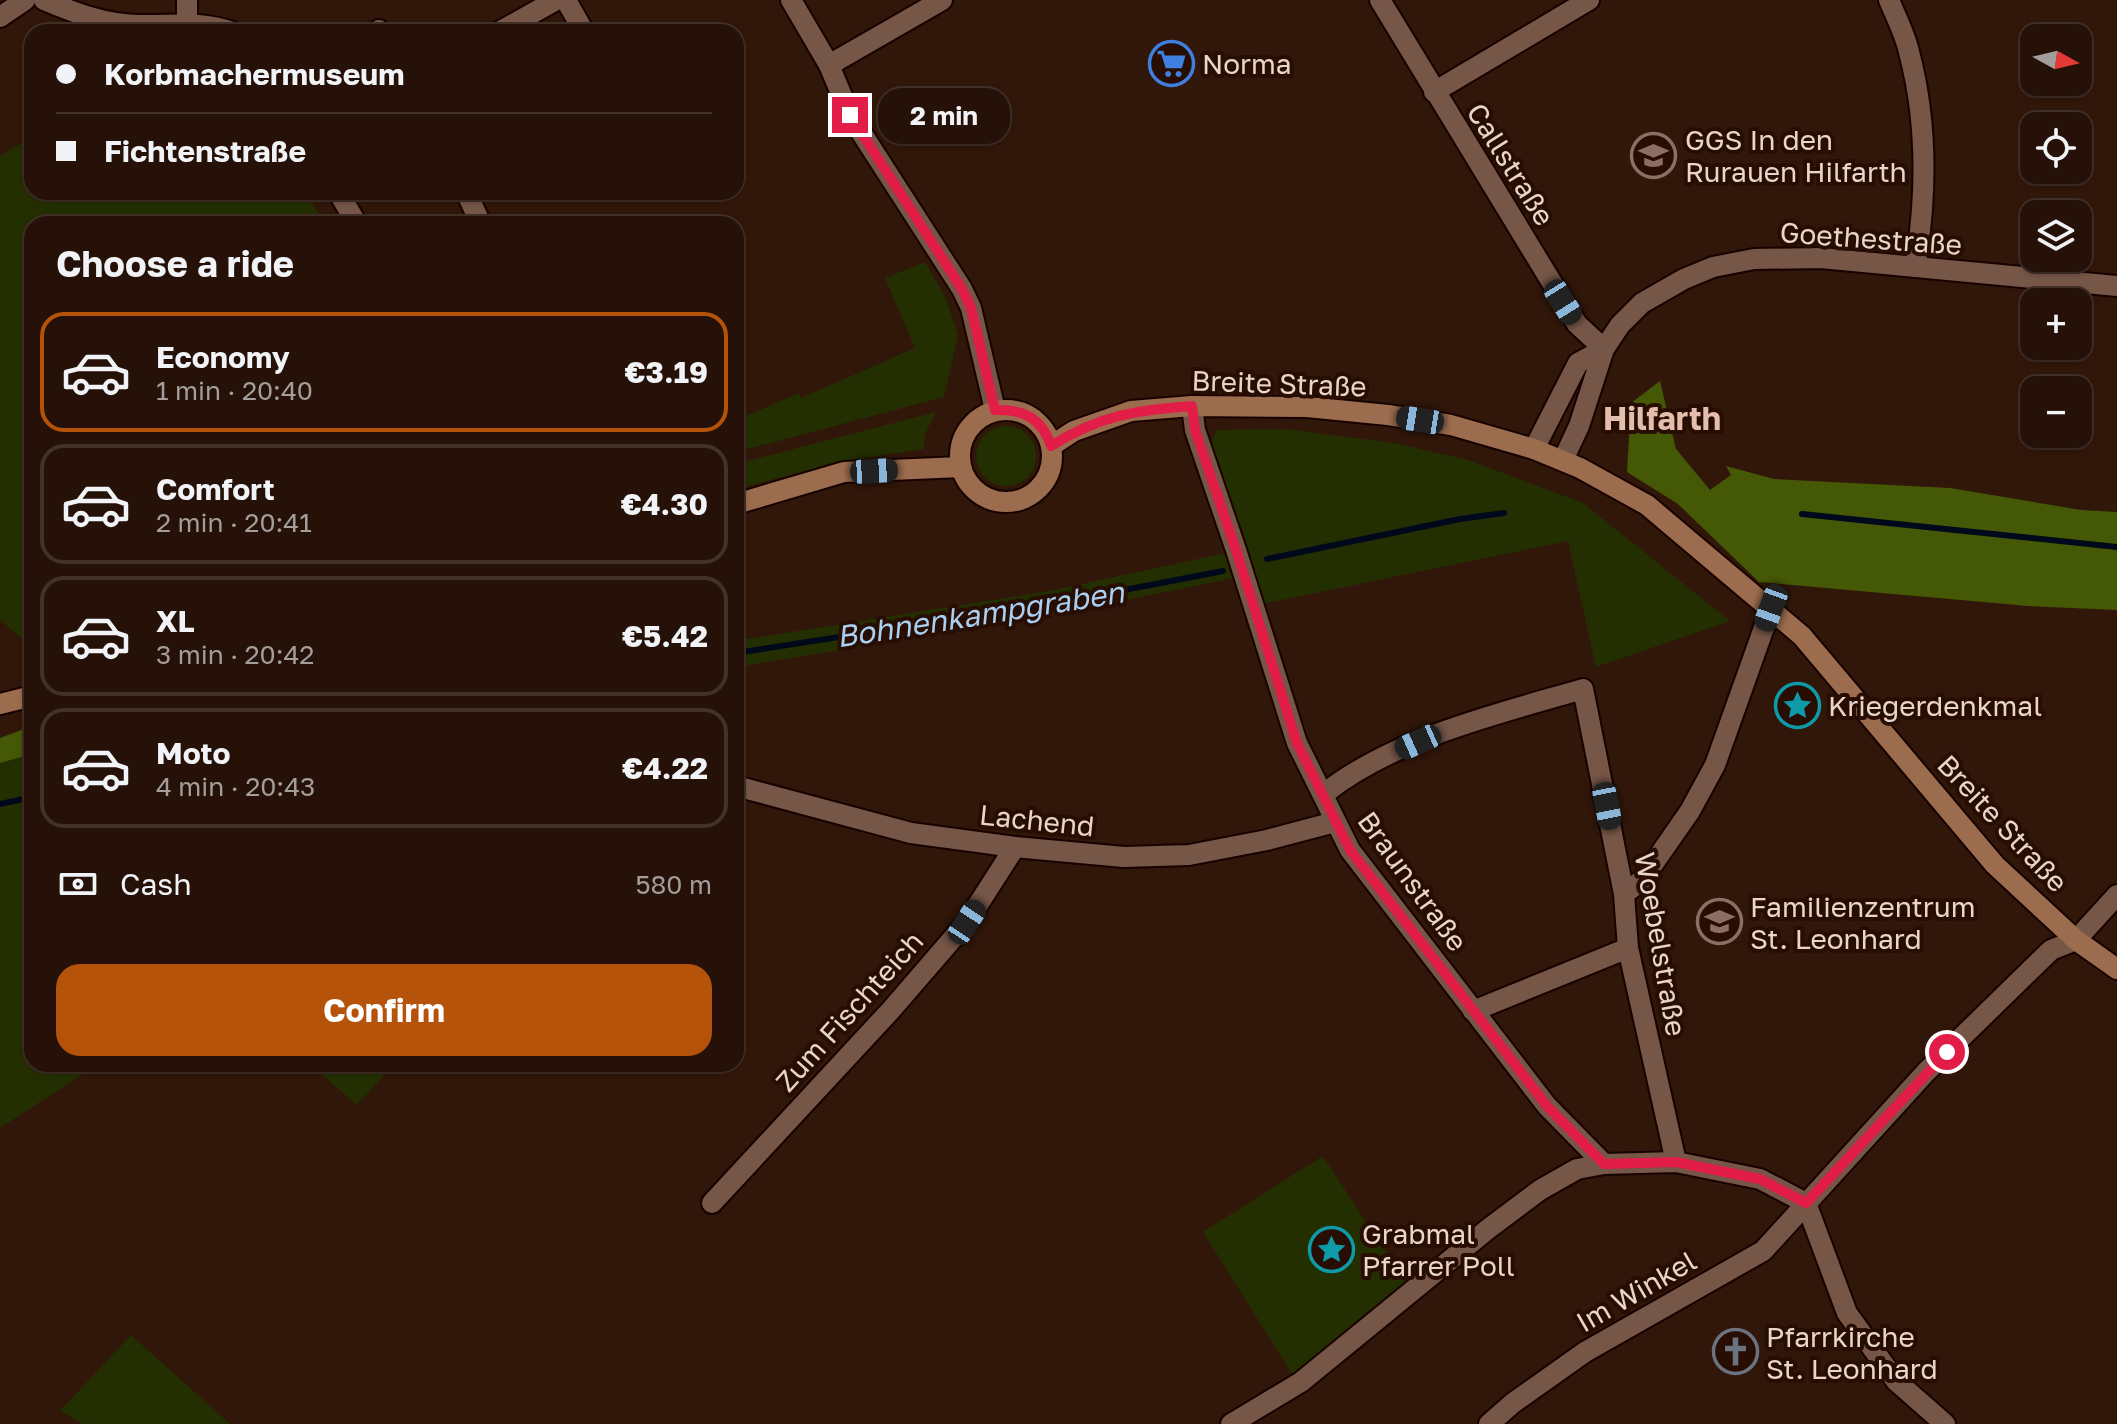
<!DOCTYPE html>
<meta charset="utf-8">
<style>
:root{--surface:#251107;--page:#311f15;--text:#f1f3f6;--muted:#a39d9b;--line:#423128;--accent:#b45309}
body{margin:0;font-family:"Golos Text",sans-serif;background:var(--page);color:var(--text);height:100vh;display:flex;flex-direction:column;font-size:30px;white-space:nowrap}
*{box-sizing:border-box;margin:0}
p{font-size:26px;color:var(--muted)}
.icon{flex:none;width:44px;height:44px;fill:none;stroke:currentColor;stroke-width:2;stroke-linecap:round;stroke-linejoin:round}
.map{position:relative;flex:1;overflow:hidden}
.drawer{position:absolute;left:24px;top:216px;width:720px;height:856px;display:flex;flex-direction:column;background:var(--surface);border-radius:24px;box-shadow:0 2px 6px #0004,0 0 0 2px var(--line)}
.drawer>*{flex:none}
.banner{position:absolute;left:24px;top:24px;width:720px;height:176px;border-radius:24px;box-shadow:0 2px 6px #0004,0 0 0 2px var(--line);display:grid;align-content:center;height:176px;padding:0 32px;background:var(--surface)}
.needle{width:52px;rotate:98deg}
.fabs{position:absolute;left:2020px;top:24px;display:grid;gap:16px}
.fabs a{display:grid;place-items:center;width:72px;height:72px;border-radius:16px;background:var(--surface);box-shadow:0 2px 6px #0004,0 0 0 2px var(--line);font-size:40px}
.end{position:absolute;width:36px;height:36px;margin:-18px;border:10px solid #e11d48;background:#fff;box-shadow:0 0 0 4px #fff}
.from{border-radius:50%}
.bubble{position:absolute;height:56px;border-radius:24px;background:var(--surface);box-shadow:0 2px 6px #0004,0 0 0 2px var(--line);font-size:26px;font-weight:700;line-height:56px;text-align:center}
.car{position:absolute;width:24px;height:48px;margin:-24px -12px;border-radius:10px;box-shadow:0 0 6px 2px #0007;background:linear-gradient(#222 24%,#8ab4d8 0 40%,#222 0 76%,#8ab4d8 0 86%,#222 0)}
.banner b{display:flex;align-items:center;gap:28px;height:76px;font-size:30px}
.banner b+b{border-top:2px solid var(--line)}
.banner i{width:20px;height:20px;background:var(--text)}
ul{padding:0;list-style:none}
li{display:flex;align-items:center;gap:24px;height:120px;margin:0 16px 12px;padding:0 16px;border:4px solid var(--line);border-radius:24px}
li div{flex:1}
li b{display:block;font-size:30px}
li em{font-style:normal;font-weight:700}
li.selected{border-color:var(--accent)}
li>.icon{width:72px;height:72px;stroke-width:1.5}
h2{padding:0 32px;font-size:36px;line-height:96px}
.pay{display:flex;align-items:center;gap:20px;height:88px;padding:0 32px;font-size:30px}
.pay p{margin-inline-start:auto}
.primary-button{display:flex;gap:16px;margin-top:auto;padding:16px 32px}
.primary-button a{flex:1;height:92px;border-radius:24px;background:var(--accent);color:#fff;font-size:32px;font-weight:700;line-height:92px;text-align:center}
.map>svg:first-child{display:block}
.green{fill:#242f01}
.forest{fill:#455806}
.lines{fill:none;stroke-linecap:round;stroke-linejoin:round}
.stream{stroke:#00091c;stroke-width:6}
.minor-casing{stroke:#180200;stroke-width:24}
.secondary-casing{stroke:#180200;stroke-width:24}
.minor{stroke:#765647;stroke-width:20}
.secondary{stroke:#9c6c4e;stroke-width:20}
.route{stroke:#e11d48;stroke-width:10}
.labels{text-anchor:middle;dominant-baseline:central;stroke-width:8;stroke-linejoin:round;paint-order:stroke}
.poi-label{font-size:28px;fill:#e8d5cc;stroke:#270d02;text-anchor:start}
.street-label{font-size:28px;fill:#e8d5cc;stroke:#270d02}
.water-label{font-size:30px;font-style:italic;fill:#a9cff2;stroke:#270d02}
.quarter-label{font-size:32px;font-weight:bold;fill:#e3bead;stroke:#270d02}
</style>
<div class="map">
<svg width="2117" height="1424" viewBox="0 0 2117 1424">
<rect width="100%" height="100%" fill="#311709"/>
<g class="green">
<polygon points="32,137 32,192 305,192 325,224 32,224 32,647 0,620 0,156"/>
<polygon points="925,262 946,299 958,335 944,397 736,452 736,404 740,402 746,416 799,393 801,398 915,348 885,278"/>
<polygon points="936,412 925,434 924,449 844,461 736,489 736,464"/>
<circle cx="1006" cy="456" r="30"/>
<polygon points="1285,429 1394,443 1468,460 1583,503 1730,621 1596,667 1568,541 1262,604 1210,444 1217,430"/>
<polygon points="1226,553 1234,578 1037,618 736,667 736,641 1049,591"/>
<polygon points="32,754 32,1064 98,1064 0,1128 0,763"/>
<polygon points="310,1064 394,1064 357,1105"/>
<polygon points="1323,1156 1407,1285 1294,1377 1203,1232"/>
<polygon points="131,1335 230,1424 83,1424 60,1411"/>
</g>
<g class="forest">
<polygon points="1660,381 1676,449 1710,490 1731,475 1726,466 1774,479 1950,488 2081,510 2117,512 2117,610 2028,606 1759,582 1678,504 1627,472 1631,403"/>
<polygon points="32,726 32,754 0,763 0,738"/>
</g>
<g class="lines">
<g class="stream">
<polyline points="1802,514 2117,547"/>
<polyline points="1267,559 1460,519 1504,513"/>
<polyline points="736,653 1046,605 1223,571"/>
<polyline points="0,804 32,797"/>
</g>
<defs>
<g id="minor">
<path d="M 44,0 C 75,13 106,25 140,25 C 177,26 195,20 233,32"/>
<polyline points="187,0 187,22"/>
<polyline points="566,0 584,32"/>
<polyline points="791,0 829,65 850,115 962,289 971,308 995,410"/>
<polyline points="1380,0 1577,324 1604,349"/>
<path d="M 1889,0 C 1896,17 1905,34 1909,52 C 1928,124 1927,195 1915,267"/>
<polyline points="0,17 25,0"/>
<polyline points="379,30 380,32"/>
<polyline points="499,32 556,0"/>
<polyline points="829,65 942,0"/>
<polyline points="1434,92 1589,0"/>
<polyline points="338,192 357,224"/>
<polyline points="466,192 481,224"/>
<polyline points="1192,406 1195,430 1236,550 1297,743 1350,850 1547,1106 1604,1164"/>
<polyline points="1534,449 1578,363 1604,349"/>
<polyline points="1563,460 1579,426 1604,349 1620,325 1642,303 1684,279 1713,267 1754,259 1821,258 2117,286"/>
<polyline points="736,786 911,833 1015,847 1124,857 1189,855 1267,840 1335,822"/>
<path d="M 1324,794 C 1391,739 1501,713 1583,689 L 1624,894 L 1628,948 L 1676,1162"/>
<polyline points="1624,894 1642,880 1690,811 1715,765 1771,608"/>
<polyline points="1473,1011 1628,948"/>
<polyline points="712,1203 891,1010 967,922 1015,847"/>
<polyline points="1806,1203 1847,1313 1896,1381 1945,1424"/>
<polyline points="1231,1424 1301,1382 1488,1229 1540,1190 1577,1169 1604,1164 1676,1162 1760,1179 1806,1203"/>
<polyline points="1489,1424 1513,1403 1585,1352 1763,1251 1926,1072 2051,950 2076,940 2117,895"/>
</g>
<g id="secondary">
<circle cx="1006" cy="456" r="46"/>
<polyline points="1051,446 1074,431 1131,411 1192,406 1307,407 1388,415 1451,425 1534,449 1580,468 1647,505 1802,636 1995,865 2076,940 2117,969"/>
<polyline points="736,504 844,472 961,467"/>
<polyline points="0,704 32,696"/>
</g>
</defs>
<use href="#minor" class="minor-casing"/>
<use href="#secondary" class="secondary-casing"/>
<use href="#minor" class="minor"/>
<use href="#secondary" class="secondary"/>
</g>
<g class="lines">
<path class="route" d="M 850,115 L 962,289 L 971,308 L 995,410 C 1023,409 1042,418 1051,446 C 1100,415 1137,410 1192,406 L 1195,430 L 1236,550 L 1297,743 L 1350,850 L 1547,1106 L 1604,1164 L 1676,1162 L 1760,1179 L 1806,1203 L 1947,1052"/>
</g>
<defs>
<symbol id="supermarket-ring" viewBox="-11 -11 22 22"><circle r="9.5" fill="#270d02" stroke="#3f7fe0" stroke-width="1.5"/><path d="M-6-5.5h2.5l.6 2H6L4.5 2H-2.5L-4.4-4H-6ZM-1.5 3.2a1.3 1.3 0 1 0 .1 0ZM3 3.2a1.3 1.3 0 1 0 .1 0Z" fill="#3f7fe0"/></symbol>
<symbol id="school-ring" viewBox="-11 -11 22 22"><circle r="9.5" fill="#270d02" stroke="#8d6e63" stroke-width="1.5"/><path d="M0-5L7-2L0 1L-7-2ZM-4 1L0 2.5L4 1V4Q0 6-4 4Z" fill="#8d6e63"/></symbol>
<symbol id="sight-ring" viewBox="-11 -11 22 22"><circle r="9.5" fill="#270d02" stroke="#0f9aa8" stroke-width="1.5"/><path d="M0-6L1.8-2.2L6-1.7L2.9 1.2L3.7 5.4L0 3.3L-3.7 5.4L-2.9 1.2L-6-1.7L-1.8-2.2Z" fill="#0f9aa8"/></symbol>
<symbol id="church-ring" viewBox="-11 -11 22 22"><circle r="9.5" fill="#270d02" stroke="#6b7280" stroke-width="1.5"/><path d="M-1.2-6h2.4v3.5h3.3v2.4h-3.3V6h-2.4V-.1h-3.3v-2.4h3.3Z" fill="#6b7280"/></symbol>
</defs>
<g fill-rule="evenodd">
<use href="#supermarket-ring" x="1146" y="38" width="51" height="51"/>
<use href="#school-ring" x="1628" y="130" width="51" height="51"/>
<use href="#sight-ring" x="1772" y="680" width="51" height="51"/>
<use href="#school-ring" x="1694" y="896" width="51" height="51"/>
<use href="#sight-ring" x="1306" y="1224" width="51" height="51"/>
<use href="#church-ring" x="1710" y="1326" width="51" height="51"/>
</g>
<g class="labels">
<g class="poi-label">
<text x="1202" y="63">Norma</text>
<text x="1685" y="139">GGS In den<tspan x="1685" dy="32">Rurauen Hilfarth</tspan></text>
<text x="1828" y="705">Kriegerdenkmal</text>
<text x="1750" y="906">Familienzentrum<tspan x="1750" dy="32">St. Leonhard</tspan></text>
<text x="1362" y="1233">Grabmal<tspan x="1362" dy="32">Pfarrer Poll</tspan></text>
<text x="1766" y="1336">Pfarrkirche<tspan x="1766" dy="32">St. Leonhard</tspan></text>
</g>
<g class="street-label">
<text transform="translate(1511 164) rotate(58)">Callstraße</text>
<text transform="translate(1871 238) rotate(4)">Goethestraße</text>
<text transform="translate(1279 383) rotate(2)">Breite Straße</text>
<text transform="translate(1037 820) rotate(6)">Lachend</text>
<text transform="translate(2003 823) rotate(47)">Breite Straße</text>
<text transform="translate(1413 881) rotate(54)">Braunstraße</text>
<text transform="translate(1661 944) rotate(80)">Woebelstraße</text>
<text transform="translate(849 1011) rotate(-48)">Zum Fischteich</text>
<text transform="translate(1636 1291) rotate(-30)">Im Winkel</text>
</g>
<g class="water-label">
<text transform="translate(980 614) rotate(-9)">Bohnenkampgraben</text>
</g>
<g class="quarter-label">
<text x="1662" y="418">Hilfarth</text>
</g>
</g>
</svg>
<div class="fabs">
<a><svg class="needle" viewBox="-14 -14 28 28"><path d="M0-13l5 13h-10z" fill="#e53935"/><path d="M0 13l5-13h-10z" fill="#a39d9b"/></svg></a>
<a><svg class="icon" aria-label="locate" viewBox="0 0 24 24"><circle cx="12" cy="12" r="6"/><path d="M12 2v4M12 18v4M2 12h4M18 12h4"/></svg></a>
<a><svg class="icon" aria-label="layers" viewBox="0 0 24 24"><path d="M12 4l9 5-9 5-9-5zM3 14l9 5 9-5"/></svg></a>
<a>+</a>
<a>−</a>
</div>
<i class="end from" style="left:1947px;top:1052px"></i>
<i class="end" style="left:850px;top:115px"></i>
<div class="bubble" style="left:878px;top:88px;width:132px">2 min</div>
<i class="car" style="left:1563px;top:302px;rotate:148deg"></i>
<i class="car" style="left:1420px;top:420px;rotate:279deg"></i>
<i class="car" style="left:874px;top:471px;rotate:87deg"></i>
<i class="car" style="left:1771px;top:608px;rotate:200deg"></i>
<i class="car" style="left:1418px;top:742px;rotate:246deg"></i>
<i class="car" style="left:1607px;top:806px;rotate:169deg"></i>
<i class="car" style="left:967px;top:922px;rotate:33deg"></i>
<div class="banner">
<b><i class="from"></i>Korbmachermuseum</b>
<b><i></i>Fichtenstraße</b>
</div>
<section class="drawer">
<h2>Choose a ride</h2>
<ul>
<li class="selected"><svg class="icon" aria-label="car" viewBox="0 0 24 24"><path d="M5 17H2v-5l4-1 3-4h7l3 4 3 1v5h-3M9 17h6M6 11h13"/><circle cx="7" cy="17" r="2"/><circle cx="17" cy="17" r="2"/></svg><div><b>Economy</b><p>1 min · 20:40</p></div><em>€3.19</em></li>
<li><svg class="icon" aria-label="car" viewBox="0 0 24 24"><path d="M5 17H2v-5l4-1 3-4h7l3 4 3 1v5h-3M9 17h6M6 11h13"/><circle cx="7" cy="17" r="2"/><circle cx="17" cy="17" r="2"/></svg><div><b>Comfort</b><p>2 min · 20:41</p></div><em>€4.30</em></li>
<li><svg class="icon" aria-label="car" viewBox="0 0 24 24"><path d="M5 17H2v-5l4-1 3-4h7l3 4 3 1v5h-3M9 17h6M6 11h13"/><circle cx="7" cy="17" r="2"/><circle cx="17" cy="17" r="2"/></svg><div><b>XL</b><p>3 min · 20:42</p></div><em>€5.42</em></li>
<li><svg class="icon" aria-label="car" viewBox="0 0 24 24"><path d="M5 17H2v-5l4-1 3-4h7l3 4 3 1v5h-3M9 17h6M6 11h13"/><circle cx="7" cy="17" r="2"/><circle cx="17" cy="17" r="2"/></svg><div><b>Moto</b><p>4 min · 20:43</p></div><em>€4.22</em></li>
</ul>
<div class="pay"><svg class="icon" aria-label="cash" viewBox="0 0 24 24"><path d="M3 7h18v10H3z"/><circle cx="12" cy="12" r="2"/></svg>Cash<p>580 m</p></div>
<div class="primary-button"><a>Confirm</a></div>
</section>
</div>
